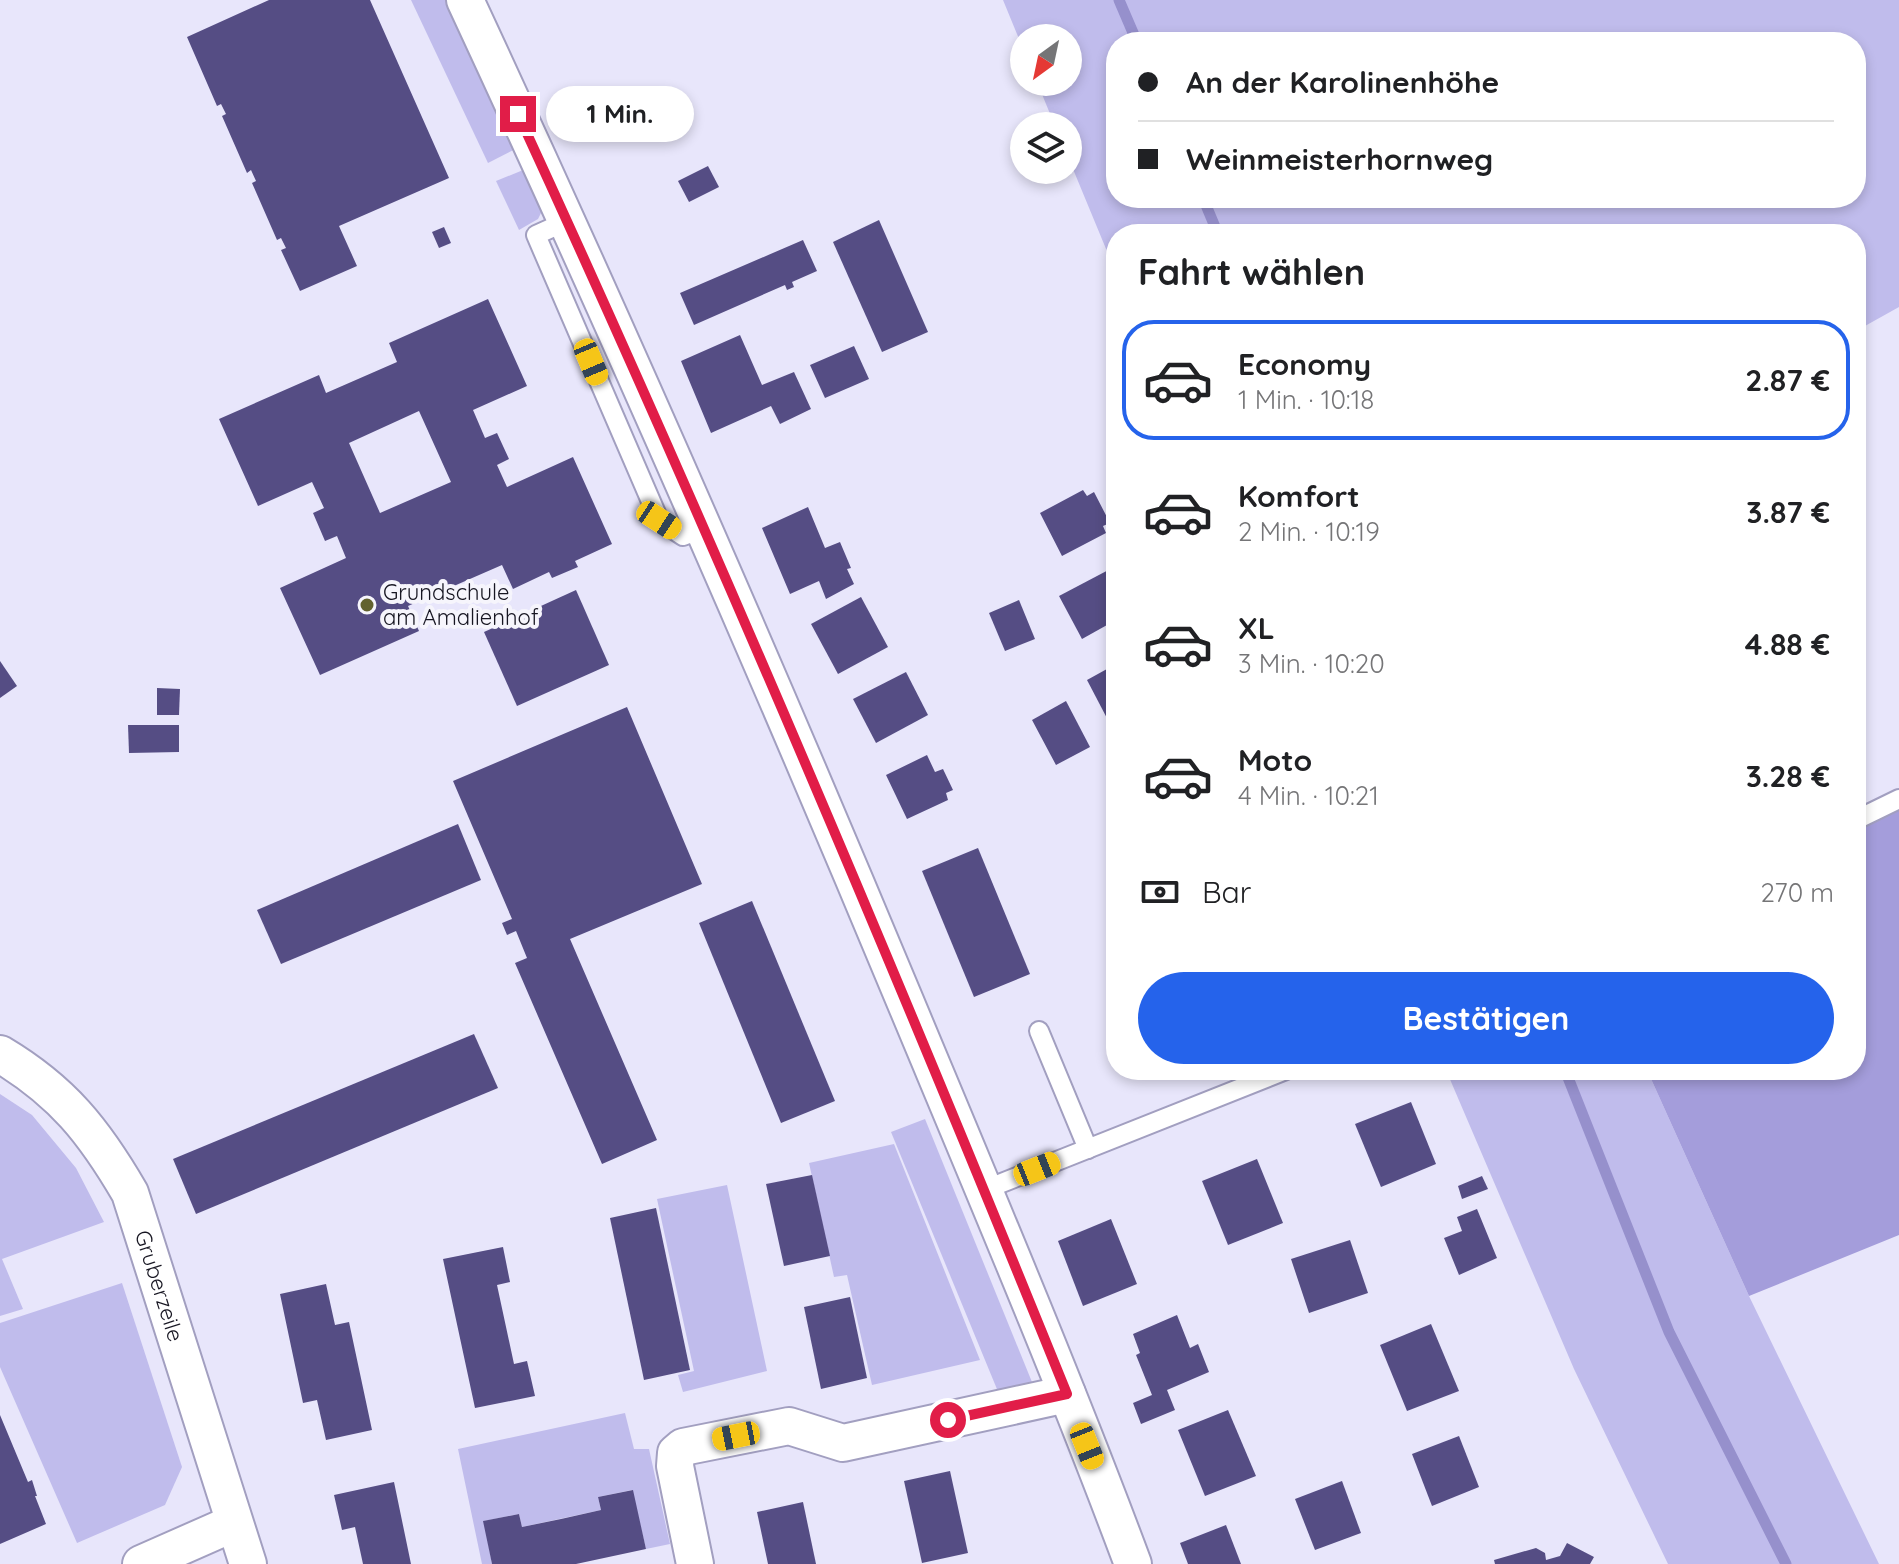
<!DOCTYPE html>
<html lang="de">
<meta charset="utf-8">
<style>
:root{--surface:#fff;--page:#f2f2f2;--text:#202124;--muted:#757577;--line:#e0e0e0;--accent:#2563eb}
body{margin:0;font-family:Quicksand,sans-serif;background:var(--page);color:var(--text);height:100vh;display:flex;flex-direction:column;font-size:30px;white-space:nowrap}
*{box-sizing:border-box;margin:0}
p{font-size:26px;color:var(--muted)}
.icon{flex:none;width:44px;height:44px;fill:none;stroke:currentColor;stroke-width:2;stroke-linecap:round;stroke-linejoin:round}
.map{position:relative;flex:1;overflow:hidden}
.sheet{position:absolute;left:1106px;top:224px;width:760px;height:856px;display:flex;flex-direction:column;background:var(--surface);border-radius:32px;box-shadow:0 4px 12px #0003}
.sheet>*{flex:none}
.top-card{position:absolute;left:1106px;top:32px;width:760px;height:176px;border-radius:32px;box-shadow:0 4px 12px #0003;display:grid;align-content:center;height:176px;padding:0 32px;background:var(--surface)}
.needle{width:52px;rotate:213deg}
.fabs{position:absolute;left:1010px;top:24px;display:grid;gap:16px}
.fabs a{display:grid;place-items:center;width:72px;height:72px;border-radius:50%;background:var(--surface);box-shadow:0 4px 12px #0003;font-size:40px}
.end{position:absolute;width:36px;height:36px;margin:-18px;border:10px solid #e11d48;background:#fff;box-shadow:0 0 0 4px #fff}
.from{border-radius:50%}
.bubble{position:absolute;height:56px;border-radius:28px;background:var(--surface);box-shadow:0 4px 12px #0003;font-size:26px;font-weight:700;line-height:56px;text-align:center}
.car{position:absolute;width:24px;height:48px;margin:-24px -12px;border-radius:10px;box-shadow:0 0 6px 2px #0007;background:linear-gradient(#f5c518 24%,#345 0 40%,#f5c518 0 76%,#345 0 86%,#f5c518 0)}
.top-card b{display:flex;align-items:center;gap:28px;height:76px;font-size:30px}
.top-card b+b{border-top:2px solid var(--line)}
.top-card i{width:20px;height:20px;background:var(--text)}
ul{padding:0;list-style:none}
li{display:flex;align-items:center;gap:24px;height:120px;margin:0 16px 12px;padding:0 16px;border:4px solid transparent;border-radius:32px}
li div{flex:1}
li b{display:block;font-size:30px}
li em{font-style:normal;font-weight:700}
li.current{border-color:var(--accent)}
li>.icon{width:72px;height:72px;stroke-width:1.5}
h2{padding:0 32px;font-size:36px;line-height:96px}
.pay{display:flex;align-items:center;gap:20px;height:88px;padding:0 32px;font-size:30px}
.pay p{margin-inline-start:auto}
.primary-button{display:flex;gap:16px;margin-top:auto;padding:16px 32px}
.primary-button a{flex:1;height:92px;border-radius:48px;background:var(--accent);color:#fff;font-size:32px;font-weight:700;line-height:92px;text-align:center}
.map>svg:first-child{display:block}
.green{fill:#c0bcec;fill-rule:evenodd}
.forest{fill:#a49ddb}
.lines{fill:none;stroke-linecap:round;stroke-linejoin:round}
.stream{stroke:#9690cc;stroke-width:11}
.building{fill:#554d84;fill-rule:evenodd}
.lane-casing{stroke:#a29fc0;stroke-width:22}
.street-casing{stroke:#a29fc0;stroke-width:40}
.lane{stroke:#fff;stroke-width:18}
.street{stroke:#fff;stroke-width:36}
.route{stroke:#e11d48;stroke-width:10}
.poi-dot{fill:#62622f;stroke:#f6f5fc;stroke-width:3}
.labels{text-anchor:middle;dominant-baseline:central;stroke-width:8;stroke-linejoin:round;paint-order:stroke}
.poi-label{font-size:22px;fill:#171622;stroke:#f6f5fc;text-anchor:start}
.street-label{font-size:22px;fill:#171622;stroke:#f6f5fc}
</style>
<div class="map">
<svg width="1899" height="1564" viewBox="0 0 1899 1564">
<rect width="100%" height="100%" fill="#e8e6fb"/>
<g class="green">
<polygon points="411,0 451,0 519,147 488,163"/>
<path d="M 1003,0 L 1899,0 L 1899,307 L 1856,331 L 1856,234 L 1116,234 L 1116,273 L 1068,157 L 1068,126 L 1055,126 L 1037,82 L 1068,82 L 1068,38 L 1024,38 L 1024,51 ZM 1116,42 L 1856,42 L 1856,198 L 1116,198 Z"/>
<polygon points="528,168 545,205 538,219 519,230 496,181"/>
<polygon points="1446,1070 1647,1070 1749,1296 1879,1564 1668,1564 1574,1369"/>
<polygon points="0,1094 32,1115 76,1168 104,1222 2,1259 23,1309 0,1316"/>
<polygon points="925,1119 1034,1387 999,1394 891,1132"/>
<polygon points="894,1144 980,1360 872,1385 847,1275 834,1277 809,1163"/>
<polygon points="727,1185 767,1371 683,1392 678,1375 694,1371 657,1199"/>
<polygon points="122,1283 182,1467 165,1505 77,1543 0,1367 0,1323"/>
<polygon points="625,1413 634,1449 649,1449 670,1544 646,1549 632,1490 598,1497 601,1510 522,1527 519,1514 484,1521 492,1564 482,1564 458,1449"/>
</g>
<polygon class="forest" points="1899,797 1899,1235 1749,1296 1647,1070 1856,1070 1856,816"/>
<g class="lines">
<g class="stream">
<polyline points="1119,0 1137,42"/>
<polyline points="1203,198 1218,234"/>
<polyline points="1565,1070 1669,1332 1786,1564"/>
</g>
</g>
<g class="building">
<polygon points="269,0 370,0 449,178 339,226 357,266 300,291 281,250 286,248 281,238 277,240 252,183 256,181 251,170 247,173 222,116 226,114 221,104 217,106 187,37"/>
<polygon points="708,166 719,187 689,202 678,181"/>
<polygon points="879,220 928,332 882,352 833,242"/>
<polygon points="444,227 451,243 439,248 432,232"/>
<polygon points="803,240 817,271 792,282 794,287 787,290 785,285 694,325 680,293"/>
<path d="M 488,299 L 527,386 L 473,410 L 485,438 L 497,433 L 509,459 L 497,465 L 507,487 L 573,457 L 612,544 L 575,561 L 578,567 L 552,578 L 549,572 L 513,589 L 502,565 L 408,606 L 419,631 L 320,675 L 280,588 L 346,558 L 337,536 L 325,541 L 313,513 L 324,508 L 312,482 L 258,506 L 219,419 L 319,375 L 326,393 L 397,362 L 389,343 ZM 419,411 L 451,482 L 380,513 L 349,443 Z"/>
<polygon points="740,335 762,385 794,372 811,409 780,424 771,406 711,433 681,361"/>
<polygon points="854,346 869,379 825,398 810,365"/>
<polygon points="1083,490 1087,496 1094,492 1110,523 1103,526 1106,533 1062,556 1040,513"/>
<polygon points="808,507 825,548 840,542 851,568 847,569 854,584 826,599 819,581 790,594 762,528"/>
<polygon points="1116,566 1116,620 1082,639 1059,596"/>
<polygon points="576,590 609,665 517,706 484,632"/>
<polygon points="861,597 888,647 838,674 811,624"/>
<polygon points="1019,600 1035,639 1005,651 989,613"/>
<polygon points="0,661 17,686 0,698"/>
<polygon points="1116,664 1116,720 1110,724 1087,680"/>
<polygon points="906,672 928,715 876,743 853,699"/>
<polygon points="157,688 180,689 179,715 157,715"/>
<polygon points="1066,701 1090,747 1056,765 1032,720"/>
<polygon points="627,707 702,884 570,939 657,1140 602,1164 515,963 527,958 516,931 507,935 502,923 512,919 453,781"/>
<polygon points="128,725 179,725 179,752 129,753"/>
<polygon points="927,755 935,772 943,769 953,790 946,793 948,800 907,819 886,775"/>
<polygon points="458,824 481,880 281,964 257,910"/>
<polygon points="978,848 1030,974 974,997 922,871"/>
<polygon points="752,901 835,1101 781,1123 699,923"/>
<polygon points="474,1034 498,1088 196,1214 173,1159"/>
<polygon points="1411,1102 1436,1164 1381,1187 1355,1124"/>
<polygon points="1257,1159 1283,1223 1228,1245 1202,1181"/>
<polygon points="812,1175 830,1256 784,1266 766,1184"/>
<polygon points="1482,1176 1488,1189 1462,1199 1458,1186"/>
<polygon points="656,1208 690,1370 644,1380 610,1218"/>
<polygon points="1477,1209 1497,1258 1459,1275 1444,1238 1462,1231 1457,1217"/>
<polygon points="1111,1219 1137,1284 1083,1306 1058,1241"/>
<polygon points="1350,1240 1368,1293 1309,1313 1291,1259"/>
<polygon points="503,1247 510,1282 497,1285 514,1364 527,1361 535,1396 475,1408 443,1259"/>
<polygon points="326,1284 335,1325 349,1322 372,1430 326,1440 317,1400 303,1403 280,1294"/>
<polygon points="850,1297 867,1378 821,1389 804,1307"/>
<polygon points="1177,1315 1190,1348 1198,1344 1209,1372 1167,1390 1175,1410 1141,1424 1133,1403 1152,1395 1136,1355 1140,1353 1133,1334"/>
<polygon points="1431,1324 1459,1391 1407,1411 1380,1345"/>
<polygon points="1228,1410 1256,1476 1205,1496 1178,1430"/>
<polygon points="0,1415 28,1482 32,1480 37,1496 35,1496 46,1524 0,1544"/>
<polygon points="1459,1436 1479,1487 1432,1506 1412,1454"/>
<polygon points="950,1471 968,1553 922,1563 904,1481"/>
<polygon points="1342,1481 1361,1533 1315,1550 1295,1499"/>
<polygon points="394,1482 411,1564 363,1564 355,1527 342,1530 334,1495"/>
<polygon points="633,1490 646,1549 576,1564 492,1564 483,1521 519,1514 522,1527 561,1519 601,1510 598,1497"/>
<polygon points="803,1502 816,1564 768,1564 757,1512"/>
<polygon points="1226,1525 1241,1564 1188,1564 1180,1543"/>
<polygon points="1567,1543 1594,1557 1590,1564 1495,1564 1494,1560 1536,1548 1545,1553 1546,1560 1560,1556"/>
</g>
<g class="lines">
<defs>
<g id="lane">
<polyline points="567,221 536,235 659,520 683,536 702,529"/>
<polyline points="1856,820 1899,799"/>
<polyline points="1039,1031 1088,1149"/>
<polyline points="984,1190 1286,1070"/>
</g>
<g id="street">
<path d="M 465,0 C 619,331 765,665 905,1001 C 983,1188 1062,1374 1133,1564"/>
<path id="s1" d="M 0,1054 C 62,1091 94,1131 130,1193 L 248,1564"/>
<polyline points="141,1564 234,1523"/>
<polyline points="695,1564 675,1466 676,1453 683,1447 789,1426 843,1443 1067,1394"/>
</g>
</defs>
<use href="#lane" class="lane-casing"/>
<use href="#street" class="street-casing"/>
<use href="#lane" class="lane"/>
<use href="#street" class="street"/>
</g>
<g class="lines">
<path class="route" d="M 518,114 C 712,535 893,964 1067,1394 L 948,1420"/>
</g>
<circle class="poi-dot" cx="367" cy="605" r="8"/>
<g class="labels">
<g class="poi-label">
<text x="383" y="592">Grundschule<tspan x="383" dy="25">am Amalienhof</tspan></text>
</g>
<g class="street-label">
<text stroke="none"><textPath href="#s1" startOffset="290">Gruberzeile</textPath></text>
</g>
</g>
</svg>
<div class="fabs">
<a><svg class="needle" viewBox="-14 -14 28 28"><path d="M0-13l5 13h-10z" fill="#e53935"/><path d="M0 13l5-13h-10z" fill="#757577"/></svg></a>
<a><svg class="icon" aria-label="layers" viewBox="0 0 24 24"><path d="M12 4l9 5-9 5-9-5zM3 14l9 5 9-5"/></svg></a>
</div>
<i class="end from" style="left:948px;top:1420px"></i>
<i class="end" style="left:518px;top:114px"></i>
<div class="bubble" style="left:546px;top:86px;width:148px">1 Min.</div>
<i class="car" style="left:591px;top:362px;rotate:157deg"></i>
<i class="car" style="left:659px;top:520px;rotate:123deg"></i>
<i class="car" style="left:1037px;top:1169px;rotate:68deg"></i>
<i class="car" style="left:736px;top:1436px;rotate:259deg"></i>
<i class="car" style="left:1087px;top:1446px;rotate:158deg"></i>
<div class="top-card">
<b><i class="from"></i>An der Karolinenhöhe</b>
<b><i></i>Weinmeisterhornweg</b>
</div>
<section class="sheet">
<h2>Fahrt wählen</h2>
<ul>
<li class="current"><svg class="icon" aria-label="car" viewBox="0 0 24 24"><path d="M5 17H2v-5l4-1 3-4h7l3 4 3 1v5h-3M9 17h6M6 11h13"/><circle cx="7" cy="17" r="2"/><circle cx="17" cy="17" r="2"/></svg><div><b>Economy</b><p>1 Min. · 10:18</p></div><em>2.87 €</em></li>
<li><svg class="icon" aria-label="car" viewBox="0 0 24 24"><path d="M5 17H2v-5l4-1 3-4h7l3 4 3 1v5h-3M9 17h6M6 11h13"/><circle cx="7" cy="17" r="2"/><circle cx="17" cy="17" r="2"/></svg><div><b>Komfort</b><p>2 Min. · 10:19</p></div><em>3.87 €</em></li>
<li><svg class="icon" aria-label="car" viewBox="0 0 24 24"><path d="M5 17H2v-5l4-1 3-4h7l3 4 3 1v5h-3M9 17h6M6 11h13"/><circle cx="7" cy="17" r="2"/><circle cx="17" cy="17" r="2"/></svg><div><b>XL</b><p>3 Min. · 10:20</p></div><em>4.88 €</em></li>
<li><svg class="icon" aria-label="car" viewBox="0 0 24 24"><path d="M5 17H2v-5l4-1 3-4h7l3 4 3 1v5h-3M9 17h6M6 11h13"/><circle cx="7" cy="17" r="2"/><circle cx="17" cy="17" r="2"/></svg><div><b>Moto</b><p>4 Min. · 10:21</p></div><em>3.28 €</em></li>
</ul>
<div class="pay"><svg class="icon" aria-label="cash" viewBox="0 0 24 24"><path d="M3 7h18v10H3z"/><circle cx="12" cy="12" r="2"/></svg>Bar<p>270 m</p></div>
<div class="primary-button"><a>Bestätigen</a></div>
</section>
</div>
